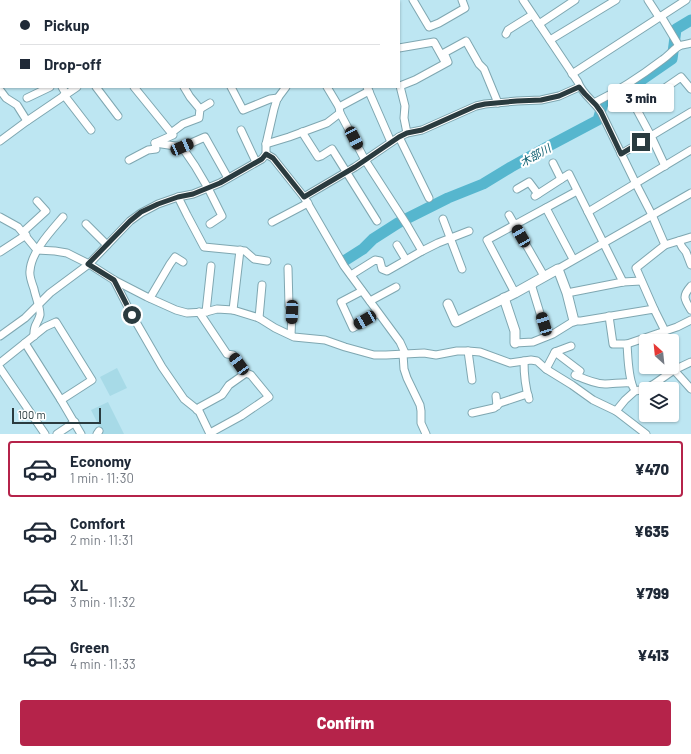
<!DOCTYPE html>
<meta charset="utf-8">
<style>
:root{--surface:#fff;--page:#f6f6f7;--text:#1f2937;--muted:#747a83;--line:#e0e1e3;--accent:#b5234a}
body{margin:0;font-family:Barlow,"Noto Sans JP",sans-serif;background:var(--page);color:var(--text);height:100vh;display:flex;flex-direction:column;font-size:15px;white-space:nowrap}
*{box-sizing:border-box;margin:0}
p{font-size:13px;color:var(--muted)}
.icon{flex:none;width:22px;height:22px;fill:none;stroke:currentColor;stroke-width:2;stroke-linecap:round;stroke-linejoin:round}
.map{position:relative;height:434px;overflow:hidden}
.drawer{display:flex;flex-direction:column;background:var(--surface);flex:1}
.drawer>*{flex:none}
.hud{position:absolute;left:0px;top:0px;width:400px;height:88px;box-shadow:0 1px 3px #0004;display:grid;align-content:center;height:88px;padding:0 20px;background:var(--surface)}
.needle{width:26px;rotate:333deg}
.buttons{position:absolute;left:639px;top:334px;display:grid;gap:8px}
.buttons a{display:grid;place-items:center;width:40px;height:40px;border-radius:4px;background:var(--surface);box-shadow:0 1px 3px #0004;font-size:20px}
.scale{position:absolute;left:12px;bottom:10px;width:89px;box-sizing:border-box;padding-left:4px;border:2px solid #2a3b3f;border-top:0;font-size:11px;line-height:14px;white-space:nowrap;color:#2a3b3f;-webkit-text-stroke:3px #fff;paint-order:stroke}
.end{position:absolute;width:18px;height:18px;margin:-9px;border:5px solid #2a3b3f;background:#fff;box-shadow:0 0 0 2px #fff}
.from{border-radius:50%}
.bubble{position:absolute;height:28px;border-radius:4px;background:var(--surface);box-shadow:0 1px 3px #0004;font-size:13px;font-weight:800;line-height:28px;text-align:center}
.car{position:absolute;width:12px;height:24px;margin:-12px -6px;border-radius:5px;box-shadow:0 0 3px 1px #0007;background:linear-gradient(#222 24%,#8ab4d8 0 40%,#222 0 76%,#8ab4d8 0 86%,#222 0)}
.hud b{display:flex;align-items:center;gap:14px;height:38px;font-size:15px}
.hud b+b{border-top:1px solid var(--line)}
.hud i{width:10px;height:10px;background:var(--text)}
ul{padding:7px 0 0;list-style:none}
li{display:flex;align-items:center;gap:12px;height:56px;margin:0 8px 6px;padding:0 12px;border:2px solid transparent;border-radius:4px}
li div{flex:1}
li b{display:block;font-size:15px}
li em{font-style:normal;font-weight:800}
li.on{border-color:var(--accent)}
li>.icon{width:36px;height:36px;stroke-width:1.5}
.button{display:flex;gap:8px;margin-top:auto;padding:8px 20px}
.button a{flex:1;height:46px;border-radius:4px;background:var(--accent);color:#fff;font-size:16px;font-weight:800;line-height:46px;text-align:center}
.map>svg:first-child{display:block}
.built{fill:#a7dae7}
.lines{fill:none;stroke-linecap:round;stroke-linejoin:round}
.stream{stroke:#4991a3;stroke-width:2}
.river{stroke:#56b6ce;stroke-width:11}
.minor-casing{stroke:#7fa7b1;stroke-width:9}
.tertiary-casing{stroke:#7fa7b1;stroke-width:11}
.minor{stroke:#fff;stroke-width:7}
.tertiary{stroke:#fff;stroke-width:9}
.route{stroke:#2a3b3f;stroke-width:5}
.labels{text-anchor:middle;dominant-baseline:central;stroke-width:4;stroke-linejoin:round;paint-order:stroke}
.water-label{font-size:11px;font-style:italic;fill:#085c6d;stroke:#fff}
</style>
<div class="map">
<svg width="691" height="434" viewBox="0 0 691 434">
<rect width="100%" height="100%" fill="#bde6f2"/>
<g class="built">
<polygon points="117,368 127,388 110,396 100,377"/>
<polygon points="108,402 124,434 103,434 91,410"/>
</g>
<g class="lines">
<g class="stream">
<polyline points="378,0 378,1"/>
<polyline points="401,115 402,104"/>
</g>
<polyline class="river" points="344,261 363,249 373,239 398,223 448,198 483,184 511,167 547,147 598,120 603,103 643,79 672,59 674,45 676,29 691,20"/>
<defs>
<g id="minor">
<polyline points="72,0 72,1"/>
<polyline points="293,0 294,1"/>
<polyline points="413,0 429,27 439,23 465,8 462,0"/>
<path d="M 523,0 L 578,82 C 582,94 594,101 601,112 L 636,184 L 652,215 L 665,245 L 636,268 L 654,309"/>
<polyline points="648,0 659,17"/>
<polyline points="24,1 26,0"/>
<polyline points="188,1 190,0"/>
<polyline points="285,1 286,0"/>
<polyline points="661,16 679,46"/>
<polyline points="0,18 1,17"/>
<polyline points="539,24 575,0"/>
<polyline points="506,34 508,30 532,15"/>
<polyline points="550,40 616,0"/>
<polyline points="399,48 434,42 444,60"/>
<polyline points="572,74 686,0"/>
<polyline points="0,82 1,82"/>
<polyline points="62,87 66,94"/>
<polyline points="96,87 118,116"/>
<polyline points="134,87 173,135 155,143 182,147 195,166 208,188 222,216 210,224"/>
<polyline points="231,87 243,110 270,99 278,98"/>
<polyline points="327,87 339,107 340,113 365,160 407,225 422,251"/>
<polyline points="367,87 391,142"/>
<polyline points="691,89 681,77 636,108 651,136 691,112"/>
<polyline points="0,90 6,98 17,105 27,121"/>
<polyline points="64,95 91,130"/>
<polyline points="27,98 50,87"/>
<path d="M 594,103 C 618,91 641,76 662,60 C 667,57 675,48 679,46 C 681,45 688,44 691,43"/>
<polyline points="339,107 369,91"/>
<polyline points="200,109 210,103"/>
<polyline points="241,130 256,162"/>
<polyline points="302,132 318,157 321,156 332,149 377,221"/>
<polyline points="171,133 183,124 199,118 200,109 190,97 184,87"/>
<polyline points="407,133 404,118 405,106 400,86 415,80 448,62 444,53 466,41 479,64 484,69 498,103"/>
<polyline points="399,137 429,198"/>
<polyline points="0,141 27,121 77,87"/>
<polyline points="266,144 289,137 327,123 340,113"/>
<polyline points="182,147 205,137 228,178"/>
<polyline points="266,154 273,158 304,197 344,266 400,342 405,353"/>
<polyline points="621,154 651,136 665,166"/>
<polyline points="129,160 148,150 156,149 155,143"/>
<polyline points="553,163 561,179"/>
<polyline points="517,189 529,182 538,194"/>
<polyline points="535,196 569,174 623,282"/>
<polyline points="178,197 187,215 204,247 245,251 254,259 267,261"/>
<polyline points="304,197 355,167 399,137 407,133 422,130 476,106 485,104 517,101 541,100 559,96 579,87"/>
<polyline points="546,208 573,259"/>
<polyline points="588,212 691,150"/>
<polyline points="509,215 544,276"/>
<polyline points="0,217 18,227 37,250 55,251 67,253 89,264 114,280 147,297 176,310 187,313 206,312 217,309 233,310 259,318 275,328 294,337 325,340 345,347 374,355 386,355 424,353 436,355 457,351 468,351 480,352 510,363 531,360 537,361 546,369 572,385 593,400 616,411 646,434"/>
<polyline points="443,219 462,269"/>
<polyline points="272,222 308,203"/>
<polyline points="86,224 107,245"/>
<polyline points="23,232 46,211 37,201"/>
<polyline points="679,241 682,247 686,252 691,265"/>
<polyline points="397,245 406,260"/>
<polyline points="665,245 691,237"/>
<polyline points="0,252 26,235"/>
<polyline points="288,268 289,306 292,312 291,335"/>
<polyline points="558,269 691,193"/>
<polyline points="351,275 375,260 380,261 382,269 387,271 422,251 438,243 469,231"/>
<polyline points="114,280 132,315 162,367 184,399 199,411 210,434"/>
<polyline points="534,282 532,287 547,336"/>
<path d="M 691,286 C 682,296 684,299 691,310"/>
<polyline points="362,291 341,302 353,328 378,313"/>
<polyline points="515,293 487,240 577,191"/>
<polyline points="567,293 623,282 641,281"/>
<polyline points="150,298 170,264 175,257 183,262"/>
<polyline points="370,301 396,287"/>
<polyline points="233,310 240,250"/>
<polyline points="199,312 227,354 233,355 246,373 251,375 269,397 241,416 210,433"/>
<polyline points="206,312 211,266"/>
<polyline points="609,316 613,344 627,344 677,327 691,320"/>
<polyline points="259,318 262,285"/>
<polyline points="0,336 25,318 50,293 89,264 130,221 141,213 158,204 178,197 193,194 220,183 262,159 266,154 266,144 274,109 277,99 286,87"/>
<path d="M 34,336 C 33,324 38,324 40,315 C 41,310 35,295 34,289 C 32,283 29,276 30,271 C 31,252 51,231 63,217"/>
<polyline points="25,343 61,400"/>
<polyline points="515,343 533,342 553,334 574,321 581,321 654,309 665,331"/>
<path d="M 627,344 C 628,357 628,375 633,387"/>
<polyline points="468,351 472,380"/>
<polyline points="555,352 580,371 577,376"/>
<polyline points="403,354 404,369 407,378 420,405 421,411 421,423 426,434"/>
<path d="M 524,361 C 524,374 525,386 529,399"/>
<polyline points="691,362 674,370 691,389"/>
<polyline points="0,363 45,327 56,322 92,380 61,400 81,434"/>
<polyline points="0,368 45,434"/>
<polyline points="546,369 555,352 571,346"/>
<path d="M 575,375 C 584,379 595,384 605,384 C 614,384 623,382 631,383"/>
<polyline points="496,396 497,406"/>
<polyline points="197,410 200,407 222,395 229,385 246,373"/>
<polyline points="616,411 625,400 635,391 645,389 654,384 674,370"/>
<polyline points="472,413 494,408 500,403 524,395 528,395"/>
<polyline points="57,434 75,422"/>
<polyline points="97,434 99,431"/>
</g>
<g id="tertiary">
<polyline points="504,298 515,331 515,343"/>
<polyline points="448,304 456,322 515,293 558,269 567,293 574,321"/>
</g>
</defs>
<use href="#minor" class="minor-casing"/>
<use href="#tertiary" class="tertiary-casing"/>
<use href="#minor" class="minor"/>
<use href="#tertiary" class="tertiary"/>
</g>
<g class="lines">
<polyline class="route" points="132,315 114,280 88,264 130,221 141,212 158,204 178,197 193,194 220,183 262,159 266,154 273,158 304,197 355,167 399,137 407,133 422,130 476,106 485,104 517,101 541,100 559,96 579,87 585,94 596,105 601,112 621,154 641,142"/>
</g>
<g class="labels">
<g class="water-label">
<text transform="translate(535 155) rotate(-29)">木部川</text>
</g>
</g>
</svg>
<div class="buttons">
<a><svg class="needle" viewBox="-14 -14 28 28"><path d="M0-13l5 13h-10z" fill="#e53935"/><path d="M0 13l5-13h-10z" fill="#747a83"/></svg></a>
<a><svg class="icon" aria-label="layers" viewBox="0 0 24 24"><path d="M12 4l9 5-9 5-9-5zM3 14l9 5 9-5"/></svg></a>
</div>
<div class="scale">100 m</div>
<i class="end from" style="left:132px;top:315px"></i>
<i class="end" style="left:641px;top:142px"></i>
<div class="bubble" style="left:608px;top:84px;width:66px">3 min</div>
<i class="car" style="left:354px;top:138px;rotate:153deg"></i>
<i class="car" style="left:182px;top:147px;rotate:67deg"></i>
<i class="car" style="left:521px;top:236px;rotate:330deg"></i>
<i class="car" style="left:292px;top:312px;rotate:182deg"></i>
<i class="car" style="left:365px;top:320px;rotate:240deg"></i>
<i class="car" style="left:544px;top:324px;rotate:343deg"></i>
<i class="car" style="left:239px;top:364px;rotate:324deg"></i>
<div class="hud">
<b><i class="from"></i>Pickup</b>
<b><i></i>Drop-off</b>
</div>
</div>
<section class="drawer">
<ul>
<li class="on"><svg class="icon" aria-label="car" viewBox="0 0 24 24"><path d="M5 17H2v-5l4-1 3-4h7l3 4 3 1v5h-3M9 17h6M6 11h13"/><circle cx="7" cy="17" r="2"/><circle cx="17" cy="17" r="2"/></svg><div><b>Economy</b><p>1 min · 11:30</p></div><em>¥470</em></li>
<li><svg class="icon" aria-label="car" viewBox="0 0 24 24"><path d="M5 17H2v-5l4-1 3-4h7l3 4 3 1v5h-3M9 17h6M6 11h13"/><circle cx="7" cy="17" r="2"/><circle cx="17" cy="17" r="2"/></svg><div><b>Comfort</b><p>2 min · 11:31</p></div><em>¥635</em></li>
<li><svg class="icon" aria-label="car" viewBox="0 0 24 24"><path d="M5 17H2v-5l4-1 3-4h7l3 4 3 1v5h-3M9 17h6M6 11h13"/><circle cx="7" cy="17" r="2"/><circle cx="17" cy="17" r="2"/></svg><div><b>XL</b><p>3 min · 11:32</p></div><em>¥799</em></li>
<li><svg class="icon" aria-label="car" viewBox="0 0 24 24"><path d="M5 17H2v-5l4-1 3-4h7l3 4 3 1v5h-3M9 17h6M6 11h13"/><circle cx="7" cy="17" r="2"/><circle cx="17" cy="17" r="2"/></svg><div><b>Green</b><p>4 min · 11:33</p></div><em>¥413</em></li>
</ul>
<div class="button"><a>Confirm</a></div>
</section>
